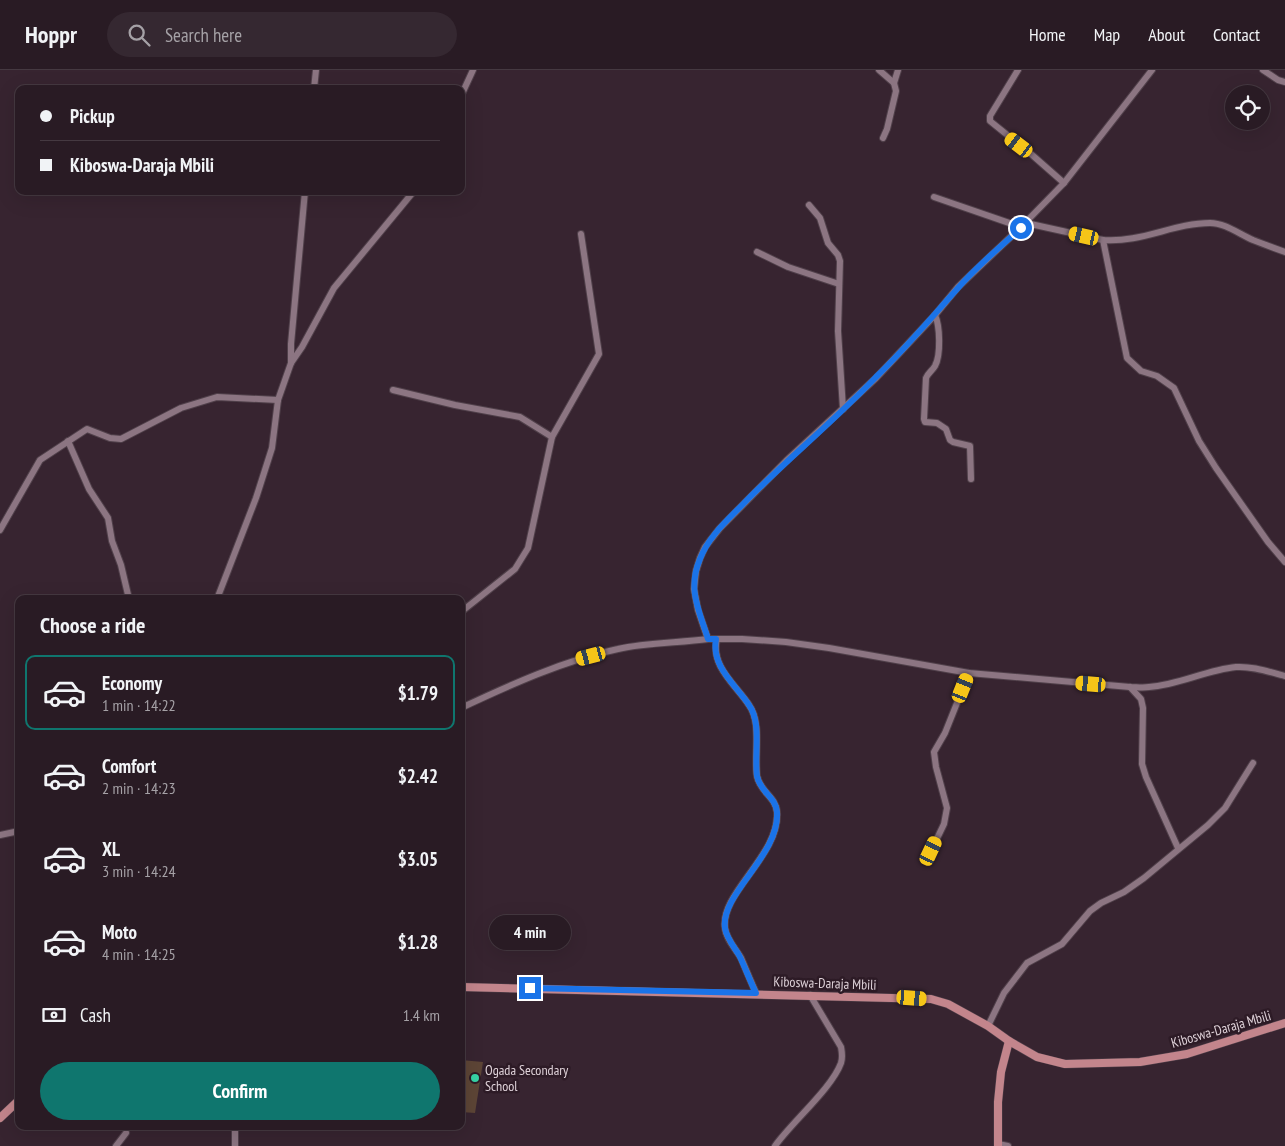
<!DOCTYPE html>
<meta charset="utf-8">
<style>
:root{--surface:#291b24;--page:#352831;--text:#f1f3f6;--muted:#a5a1a6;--line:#453941;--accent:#0f766e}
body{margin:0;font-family:"PT Sans Narrow",sans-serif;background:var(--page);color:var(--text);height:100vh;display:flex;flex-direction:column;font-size:19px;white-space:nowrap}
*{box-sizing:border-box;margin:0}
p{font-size:16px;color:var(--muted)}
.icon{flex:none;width:28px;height:28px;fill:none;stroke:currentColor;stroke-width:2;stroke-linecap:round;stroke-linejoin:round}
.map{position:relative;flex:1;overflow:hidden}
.sheet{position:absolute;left:15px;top:525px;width:450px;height:535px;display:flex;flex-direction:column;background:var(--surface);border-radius:10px;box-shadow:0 5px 20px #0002,0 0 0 1px var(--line)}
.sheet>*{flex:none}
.top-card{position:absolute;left:15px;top:15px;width:450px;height:110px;border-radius:10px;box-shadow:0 5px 20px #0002,0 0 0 1px var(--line);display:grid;align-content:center;height:110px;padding:0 25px;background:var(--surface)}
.fabs{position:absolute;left:1225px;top:15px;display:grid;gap:10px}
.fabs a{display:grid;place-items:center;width:45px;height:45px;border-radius:50%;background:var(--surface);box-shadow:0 5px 20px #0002,0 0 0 1px var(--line);font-size:25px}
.end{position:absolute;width:22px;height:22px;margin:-11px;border:6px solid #1a73e8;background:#fff;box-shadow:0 0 0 2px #fff}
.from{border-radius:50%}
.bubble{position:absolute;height:35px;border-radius:18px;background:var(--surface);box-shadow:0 5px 20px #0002,0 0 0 1px var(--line);font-size:16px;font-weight:700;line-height:35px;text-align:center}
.car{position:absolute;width:15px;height:30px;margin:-15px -8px;border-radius:6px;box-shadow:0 0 4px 1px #0007;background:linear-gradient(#f5c518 24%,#345 0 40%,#f5c518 0 76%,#345 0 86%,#f5c518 0)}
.top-card b{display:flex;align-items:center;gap:18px;height:48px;font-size:19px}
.top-card b+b{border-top:1px solid var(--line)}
.top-card i{width:12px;height:12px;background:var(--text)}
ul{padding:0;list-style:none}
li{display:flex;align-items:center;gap:15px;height:75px;margin:0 10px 8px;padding:0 15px;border:2px solid transparent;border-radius:10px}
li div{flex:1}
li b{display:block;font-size:19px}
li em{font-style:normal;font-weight:700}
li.on{border-color:var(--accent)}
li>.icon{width:45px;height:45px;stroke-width:1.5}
h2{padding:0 25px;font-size:22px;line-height:60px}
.pay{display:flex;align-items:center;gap:12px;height:55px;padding:0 25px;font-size:19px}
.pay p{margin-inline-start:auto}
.cta{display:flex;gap:10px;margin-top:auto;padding:10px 25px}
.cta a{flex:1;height:58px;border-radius:30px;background:var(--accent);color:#fff;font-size:20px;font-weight:700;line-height:58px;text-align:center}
header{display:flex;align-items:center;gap:30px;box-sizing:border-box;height:70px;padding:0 25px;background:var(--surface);border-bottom:1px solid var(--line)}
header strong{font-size:24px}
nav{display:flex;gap:28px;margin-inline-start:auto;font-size:18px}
.search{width:350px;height:45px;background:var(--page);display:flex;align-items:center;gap:12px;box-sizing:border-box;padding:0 18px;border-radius:28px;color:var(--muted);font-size:19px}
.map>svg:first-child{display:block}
.pitch{fill:#5d4536}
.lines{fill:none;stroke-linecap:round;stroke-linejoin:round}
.minor-casing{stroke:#50404a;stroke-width:8}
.major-casing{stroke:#50404a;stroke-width:9}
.minor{stroke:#8c7582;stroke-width:6}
.major{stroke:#c3858c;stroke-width:8}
.route{stroke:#1a73e8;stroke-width:6}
.poi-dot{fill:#37d4a6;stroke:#2d1b26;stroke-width:2}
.labels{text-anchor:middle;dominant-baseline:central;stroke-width:5;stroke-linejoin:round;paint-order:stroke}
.street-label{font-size:14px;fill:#dfd2d9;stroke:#2d1b26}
.poi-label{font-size:14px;fill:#dfd2d9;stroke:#2d1b26;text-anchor:start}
</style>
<header>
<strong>Hoppr</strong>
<div class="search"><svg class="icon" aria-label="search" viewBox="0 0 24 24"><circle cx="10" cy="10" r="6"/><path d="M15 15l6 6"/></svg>Search here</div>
<nav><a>Home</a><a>Map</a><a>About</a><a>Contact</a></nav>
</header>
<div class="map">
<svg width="1285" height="1076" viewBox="0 0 1285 1076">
<rect width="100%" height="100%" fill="#372430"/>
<polygon class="pitch" points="461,990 483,992 475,1043 461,1042"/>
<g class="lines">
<defs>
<g id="minor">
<polyline points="879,0 894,13"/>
<polyline points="1018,0 990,46 990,51 1031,84 1064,113"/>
<polyline points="1263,0 1278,10 1285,12"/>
<polyline points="314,19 316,0"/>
<polyline points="461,26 473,0"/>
<polyline points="883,68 887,59 896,21 894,13 898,0"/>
<polyline points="934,127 1021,157"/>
<polyline points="809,135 820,148 828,173 838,185 840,191 838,261 843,339"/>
<path d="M 1026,153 L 1103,170 C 1141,173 1174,153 1210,153 C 1225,153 1239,164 1253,170 C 1263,174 1274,178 1285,182"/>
<polyline points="1103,170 1127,288 1141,301 1157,306 1174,318 1199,371 1216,398 1268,472 1285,492"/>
<polyline points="757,182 788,197 839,214"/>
<path d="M 935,245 C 940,256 941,285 935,296 C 932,301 928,303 926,308 L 924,349 L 925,352 L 937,353 L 946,359 L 950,370 L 953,372 L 970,376 L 971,409"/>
<polyline points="291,293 291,274 305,121"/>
<polyline points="393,320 455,335 520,347 552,367"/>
<polyline points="68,371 89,419 108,448 112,471 121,495 129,529"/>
<polyline points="0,460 40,390 87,359 110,368 121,369 181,338 217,327 278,330"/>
<polyline points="217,529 256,428 272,378 278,330 291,293 302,277 334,218 414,121"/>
<polyline points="461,542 515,499 528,478 552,367 599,284 581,164"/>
<path d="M 708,569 L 742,569 L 786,572 L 829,578 L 969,603 L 1130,617 C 1136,617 1143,618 1149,617 C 1179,615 1206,600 1236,597 C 1253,596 1269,602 1285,606"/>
<path d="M 717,569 C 710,596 736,615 749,635 C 762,653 754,684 757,706 C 760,722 776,727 777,742 C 780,785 720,823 725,858 C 726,869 736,879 741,888 C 746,900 751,912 756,923"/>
<polyline points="1130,617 1141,629 1143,638 1142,694 1146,707 1178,778"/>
<path d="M 461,638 C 510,615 565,590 618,579 C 647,572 679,573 708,569 L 698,540 L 694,519 L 696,501 L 700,488 L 705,477 L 720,458 L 786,391 L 876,308 L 935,245 L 958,217 L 1021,157 L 1064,113 L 1152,0"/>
<polyline points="0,765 19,761"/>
<polyline points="931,781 944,754 947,738 936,697 934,682 945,663 969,603"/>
<polyline points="988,956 1004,923 1027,893 1062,874 1090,841 1101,833 1124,822 1144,808 1208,755 1225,738 1253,693"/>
<polyline points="235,1056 235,1076"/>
<polyline points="998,1074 1008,1076"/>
<polyline points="116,1076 126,1063"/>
<path d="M 775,1076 C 792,1052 832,1018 841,993 C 843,987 842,983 841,977 L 810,925"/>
</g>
<g id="major">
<polyline points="461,917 931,929 948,934 988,956 1009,971 1037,987 1065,994 1140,992 1187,984 1285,953"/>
<polyline points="0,1048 19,1030"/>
<polyline points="998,1076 998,1032 1001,1002 1009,971"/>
</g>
</defs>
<use href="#minor" class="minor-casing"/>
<use href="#major" class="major-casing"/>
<use href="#minor" class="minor"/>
<use href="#major" class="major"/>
</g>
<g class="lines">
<path class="route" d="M 530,918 L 756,923 C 750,911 745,897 739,885 C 734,877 726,867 725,858 C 720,824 780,785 777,742 C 776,727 760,722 757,706 C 754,684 762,653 749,635 C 736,615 711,597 716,569 L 708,569 C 699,540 687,519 700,489 C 709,465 730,448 747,430 C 789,388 835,350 876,307 C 905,279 931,248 958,218 C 977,196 1000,177 1021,158"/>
</g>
<circle class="poi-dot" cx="475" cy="1008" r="5"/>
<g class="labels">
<g class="street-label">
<text transform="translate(825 913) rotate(2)">Kiboswa-Daraja Mbili</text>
<text transform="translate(1221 959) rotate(-16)">Kiboswa-Daraja Mbili</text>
</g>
<g class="poi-label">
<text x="485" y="1000">Ogada Secondary<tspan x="485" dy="16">School</tspan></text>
</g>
</g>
</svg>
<div class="fabs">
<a><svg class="icon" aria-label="locate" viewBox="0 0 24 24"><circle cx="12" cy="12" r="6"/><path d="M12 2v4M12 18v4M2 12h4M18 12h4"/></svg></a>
</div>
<i class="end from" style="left:1021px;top:158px"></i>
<i class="end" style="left:530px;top:918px"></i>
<div class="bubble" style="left:489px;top:845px;width:82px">4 min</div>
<i class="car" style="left:1019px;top:75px;rotate:307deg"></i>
<i class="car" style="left:1084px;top:166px;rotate:283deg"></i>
<i class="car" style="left:591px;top:586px;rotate:255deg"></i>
<i class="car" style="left:1091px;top:614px;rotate:275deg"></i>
<i class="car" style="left:963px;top:618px;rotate:22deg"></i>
<i class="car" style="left:931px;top:781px;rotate:25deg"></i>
<i class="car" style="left:912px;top:928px;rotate:94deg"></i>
<div class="top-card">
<b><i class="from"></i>Pickup</b>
<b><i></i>Kiboswa-Daraja Mbili</b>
</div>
<section class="sheet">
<h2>Choose a ride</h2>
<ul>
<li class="on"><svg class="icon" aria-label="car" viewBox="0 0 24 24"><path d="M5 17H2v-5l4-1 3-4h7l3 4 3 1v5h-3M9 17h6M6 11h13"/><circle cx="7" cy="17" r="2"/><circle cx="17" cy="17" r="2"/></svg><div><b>Economy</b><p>1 min · 14:22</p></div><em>$1.79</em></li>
<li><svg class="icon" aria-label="car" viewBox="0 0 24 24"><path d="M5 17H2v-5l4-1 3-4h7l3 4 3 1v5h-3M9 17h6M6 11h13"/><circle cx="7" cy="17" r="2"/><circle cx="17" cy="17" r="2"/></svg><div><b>Comfort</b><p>2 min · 14:23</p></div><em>$2.42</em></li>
<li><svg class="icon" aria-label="car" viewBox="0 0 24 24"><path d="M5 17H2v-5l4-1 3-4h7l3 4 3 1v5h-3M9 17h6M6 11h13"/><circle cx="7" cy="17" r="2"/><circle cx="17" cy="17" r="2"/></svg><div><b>XL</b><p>3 min · 14:24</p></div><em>$3.05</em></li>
<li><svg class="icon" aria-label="car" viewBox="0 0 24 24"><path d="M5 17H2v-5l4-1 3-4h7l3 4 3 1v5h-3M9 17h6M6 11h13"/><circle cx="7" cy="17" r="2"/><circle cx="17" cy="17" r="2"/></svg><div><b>Moto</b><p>4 min · 14:25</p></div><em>$1.28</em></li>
</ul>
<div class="pay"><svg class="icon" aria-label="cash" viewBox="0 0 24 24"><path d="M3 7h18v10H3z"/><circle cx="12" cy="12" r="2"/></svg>Cash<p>1.4 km</p></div>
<div class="cta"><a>Confirm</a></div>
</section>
</div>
